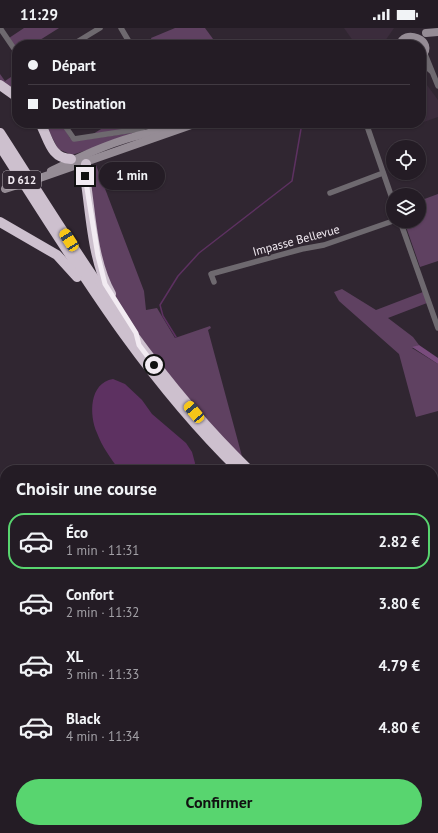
<!DOCTYPE html>
<html lang="fr">
<meta charset="utf-8">
<style>
:root{--surface:#241c25;--page:#302932;--text:#f1f3f6;--muted:#a3a1a7;--line:#413a42;--accent:#58d56f}
body{margin:0;font-family:"PT Sans",sans-serif;background:var(--page);color:var(--text);height:100vh;display:flex;flex-direction:column;font-size:15px;white-space:nowrap}
*{box-sizing:border-box;margin:0}
p{font-size:13px;color:var(--muted)}
.icon{flex:none;width:22px;height:22px;fill:none;stroke:currentColor;stroke-width:2;stroke-linecap:round;stroke-linejoin:round}
.map{position:relative;flex:1;overflow:hidden}
.panel{position:absolute;left:0px;top:437px;width:438px;height:368px;display:flex;flex-direction:column;background:var(--surface);border-radius:16px 16px 0 0;box-shadow:0 1px 3px #0004,0 0 0 1px var(--line)}
.panel>*{flex:none}
.hud{position:absolute;left:12px;top:12px;width:414px;height:88px;border-radius:16px;box-shadow:0 1px 3px #0004,0 0 0 1px var(--line);display:grid;align-content:center;height:88px;padding:0 16px;background:var(--surface)}
.tools{position:absolute;left:386px;top:112px;display:grid;gap:8px}
.tools a{display:grid;place-items:center;width:40px;height:40px;border-radius:50%;background:var(--surface);box-shadow:0 1px 3px #0004,0 0 0 1px var(--line);font-size:20px}
.end{position:absolute;width:18px;height:18px;margin:-9px;border:5px solid #f2ebf2;background:#111;box-shadow:0 0 0 2px #111}
.from{border-radius:50%}
.bubble{position:absolute;height:28px;border-radius:14px;background:var(--surface);box-shadow:0 1px 3px #0004,0 0 0 1px var(--line);font-size:13px;font-weight:800;line-height:28px;text-align:center}
.car{position:absolute;width:12px;height:24px;margin:-12px -6px;border-radius:5px;box-shadow:0 0 3px 1px #0007;background:linear-gradient(#f5c518 24%,#345 0 40%,#f5c518 0 76%,#345 0 86%,#f5c518 0)}
.hud b{display:flex;align-items:center;gap:14px;height:38px;font-size:15px}
.hud b+b{border-top:1px solid var(--line)}
.hud i{width:10px;height:10px;background:var(--text)}
ul{padding:0;list-style:none}
li{display:flex;align-items:center;gap:12px;height:56px;margin:0 8px 6px;padding:0 8px;border:2px solid transparent;border-radius:16px}
li div{flex:1}
li b{display:block;font-size:15px}
li em{font-style:normal;font-weight:800}
li.selected{border-color:var(--accent)}
li>.icon{width:36px;height:36px;stroke-width:1.5}
h2{padding:0 16px;font-size:18px;line-height:48px}
.action{display:flex;gap:8px;margin-top:auto;padding:8px 16px}
.action a{flex:1;height:46px;border-radius:24px;background:var(--accent);color:#111;font-size:16px;font-weight:800;line-height:46px;text-align:center}
.status{display:flex;justify-content:space-between;align-items:center;height:28px;padding:0 20px;background:var(--surface);direction:ltr}
.status svg{height:11px;fill:currentColor}
.map>svg:first-child{display:block}
.built{fill:#3b2c3c}
.green{fill:#5f4161}
.forest{fill:#794c7d}
.water{fill:#5d3161}
.lines{fill:none;stroke-linecap:round;stroke-linejoin:round}
.stream{stroke:#5d3161;stroke-width:1.5}
.street{stroke:#6e696f;stroke-width:5.5}
.secondary{stroke:#958c95;stroke-width:8}
.highway{stroke:#cdc0ce;stroke-width:10}
.secondary-bridge{stroke:#958c95;stroke-width:8}
.route{stroke:#f2ebf2;stroke-width:5}
.labels{text-anchor:middle;dominant-baseline:central;stroke-width:3.5;stroke-linejoin:round;paint-order:stroke}
.shield{fill:#302631;stroke:#b8b0b8;stroke-width:1}
.shield-label{font-size:11px;font-weight:bold;fill:#f2ebf2}
.street-label{font-size:12px;fill:#f2ebf2;stroke:#302631}
</style>
<div class="status"><b>11:29</b><svg viewBox="0 0 49 12"><path d="M0 12V9h3v3zM5 12V6h3v6zM10 12V3h3v9zM15 12V0h3v12zM26 1h20v11H26zM47 4h2v5h-2z"/></svg></div>
<div class="map">
<svg width="438" height="805" viewBox="0 0 438 805">
<rect width="100%" height="100%" fill="#302631"/>
<g class="built">
<polygon points="344,0 394,0 385,13 376,17 356,17"/>
<polygon points="421,49 438,72 438,89 407,100 405,95 421,95"/>
</g>
<g class="green">
<polygon points="24,0 59,0 32,17 17,17 17,21 9,10"/>
<polygon points="175,0 205,0 216,15 211,17 153,17 151,10"/>
<polygon points="17,45 17,64 0,53 0,46 5,53"/>
<polygon points="45,95 61,95 70,110 75,113 144,103 72,127 58,121"/>
<polygon points="111,95 147,95 142,98 88,109"/>
<path d="M 96,137 L 144,263 L 146,282 L 157,280 L 175,310 L 210,298 L 211,300 L 208,302 L 243,432 C 205,391 169,351 138,305 C 124,284 110,265 103,241 L 87,141 Z"/>
<polygon points="438,166 438,233 420,239 404,193 419,193 419,173"/>
<polygon points="342,261 376,282 423,264 427,275 388,290 413,309 419,317 412,320 438,336 438,383 416,389 399,326 339,273 334,264"/>
</g>
<polygon class="forest" points="419,317 438,330 438,336 412,319"/>
<g class="water">
<path d="M 113,351 L 125,356 L 142,372 L 152,386 L 186,415 L 192,424 L 195,435 L 194,442 L 119,442 C 111,430 102,419 97,405 C 89,387 89,355 113,351 Z"/>
<rect x="0" y="573" width="5" height="42"/>
<polygon points="433,740 438,741 438,784 433,782"/>
</g>
<g class="lines">
<polyline class="stream" points="176,309 163,288 160,277 178,248 199,225 292,153 302,95"/>
<g class="street">
<polyline points="0,0 17,25"/>
<polyline points="121,0 131,17"/>
<polyline points="72,17 100,0"/>
<polyline points="425,26 438,58"/>
<polyline points="421,34 431,43"/>
<polyline points="63,95 74,111 140,101 152,95"/>
<polyline points="366,95 393,173"/>
<polyline points="330,165 383,145"/>
<polyline points="400,193 438,300"/>
<polyline points="214,254 211,246 302,221 324,217 393,193"/>
<polyline points="0,473 5,473"/>
</g>
<g class="secondary">
<polyline points="426,5 438,4"/>
<path d="M 401,17 C 401,0 438,12 421,29"/>
<path d="M 51,143 C 78,130 104,117 133,109 C 145,105 157,104 169,101"/>
<polyline points="37,151 197,95"/>
</g>
<g class="highway">
<polyline points="0,57 17,69"/>
<path d="M 40,95 C 49,111 50,130 71,131"/>
<path d="M 0,105 C 76,223 147,344 249,442"/>
<path d="M 0,118 C 74,233 140,345 239,442"/>
<path d="M 86,136 L 85,148 C 91,186 92,232 111,266"/>
<polyline points="0,194 57,227 77,249"/>
<polyline points="433,668 438,676"/>
<polyline points="433,681 438,690"/>
</g>
<polyline class="secondary-bridge" points="5,161 37,151"/>
</g>
<g class="lines">
<polyline class="route" points="85,148 98,228 105,256 136,305 139,317 154,337"/>
</g>
<g class="labels">
<rect class="shield" x="3" y="143" width="38" height="18" rx="3"/>
<g class="shield-label">
<text x="22" y="152">D 612</text>
</g>
<g class="street-label">
<text transform="translate(296 212) rotate(-15)">Impasse Bellevue</text>
</g>
</g>
</svg>
<div class="tools">
<a><svg class="icon" aria-label="locate" viewBox="0 0 24 24"><circle cx="12" cy="12" r="6"/><path d="M12 2v4M12 18v4M2 12h4M18 12h4"/></svg></a>
<a><svg class="icon" aria-label="layers" viewBox="0 0 24 24"><path d="M12 4l9 5-9 5-9-5zM3 14l9 5 9-5"/></svg></a>
</div>
<i class="end from" style="left:154px;top:337px"></i>
<i class="end" style="left:85px;top:148px"></i>
<div class="bubble" style="left:99px;top:134px;width:66px">1 min</div>
<i class="car" style="left:69px;top:212px;rotate:327deg"></i>
<i class="car" style="left:194px;top:384px;rotate:320deg"></i>
<div class="hud">
<b><i class="from"></i>Départ</b>
<b><i></i>Destination</b>
</div>
<section class="panel">
<h2>Choisir une course</h2>
<ul>
<li class="selected"><svg class="icon" aria-label="car" viewBox="0 0 24 24"><path d="M5 17H2v-5l4-1 3-4h7l3 4 3 1v5h-3M9 17h6M6 11h13"/><circle cx="7" cy="17" r="2"/><circle cx="17" cy="17" r="2"/></svg><div><b>Éco</b><p>1 min · 11:31</p></div><em>2.82 €</em></li>
<li><svg class="icon" aria-label="car" viewBox="0 0 24 24"><path d="M5 17H2v-5l4-1 3-4h7l3 4 3 1v5h-3M9 17h6M6 11h13"/><circle cx="7" cy="17" r="2"/><circle cx="17" cy="17" r="2"/></svg><div><b>Confort</b><p>2 min · 11:32</p></div><em>3.80 €</em></li>
<li><svg class="icon" aria-label="car" viewBox="0 0 24 24"><path d="M5 17H2v-5l4-1 3-4h7l3 4 3 1v5h-3M9 17h6M6 11h13"/><circle cx="7" cy="17" r="2"/><circle cx="17" cy="17" r="2"/></svg><div><b>XL</b><p>3 min · 11:33</p></div><em>4.79 €</em></li>
<li><svg class="icon" aria-label="car" viewBox="0 0 24 24"><path d="M5 17H2v-5l4-1 3-4h7l3 4 3 1v5h-3M9 17h6M6 11h13"/><circle cx="7" cy="17" r="2"/><circle cx="17" cy="17" r="2"/></svg><div><b>Black</b><p>4 min · 11:34</p></div><em>4.80 €</em></li>
</ul>
<div class="action"><a>Confirmer</a></div>
</section>
</div>
